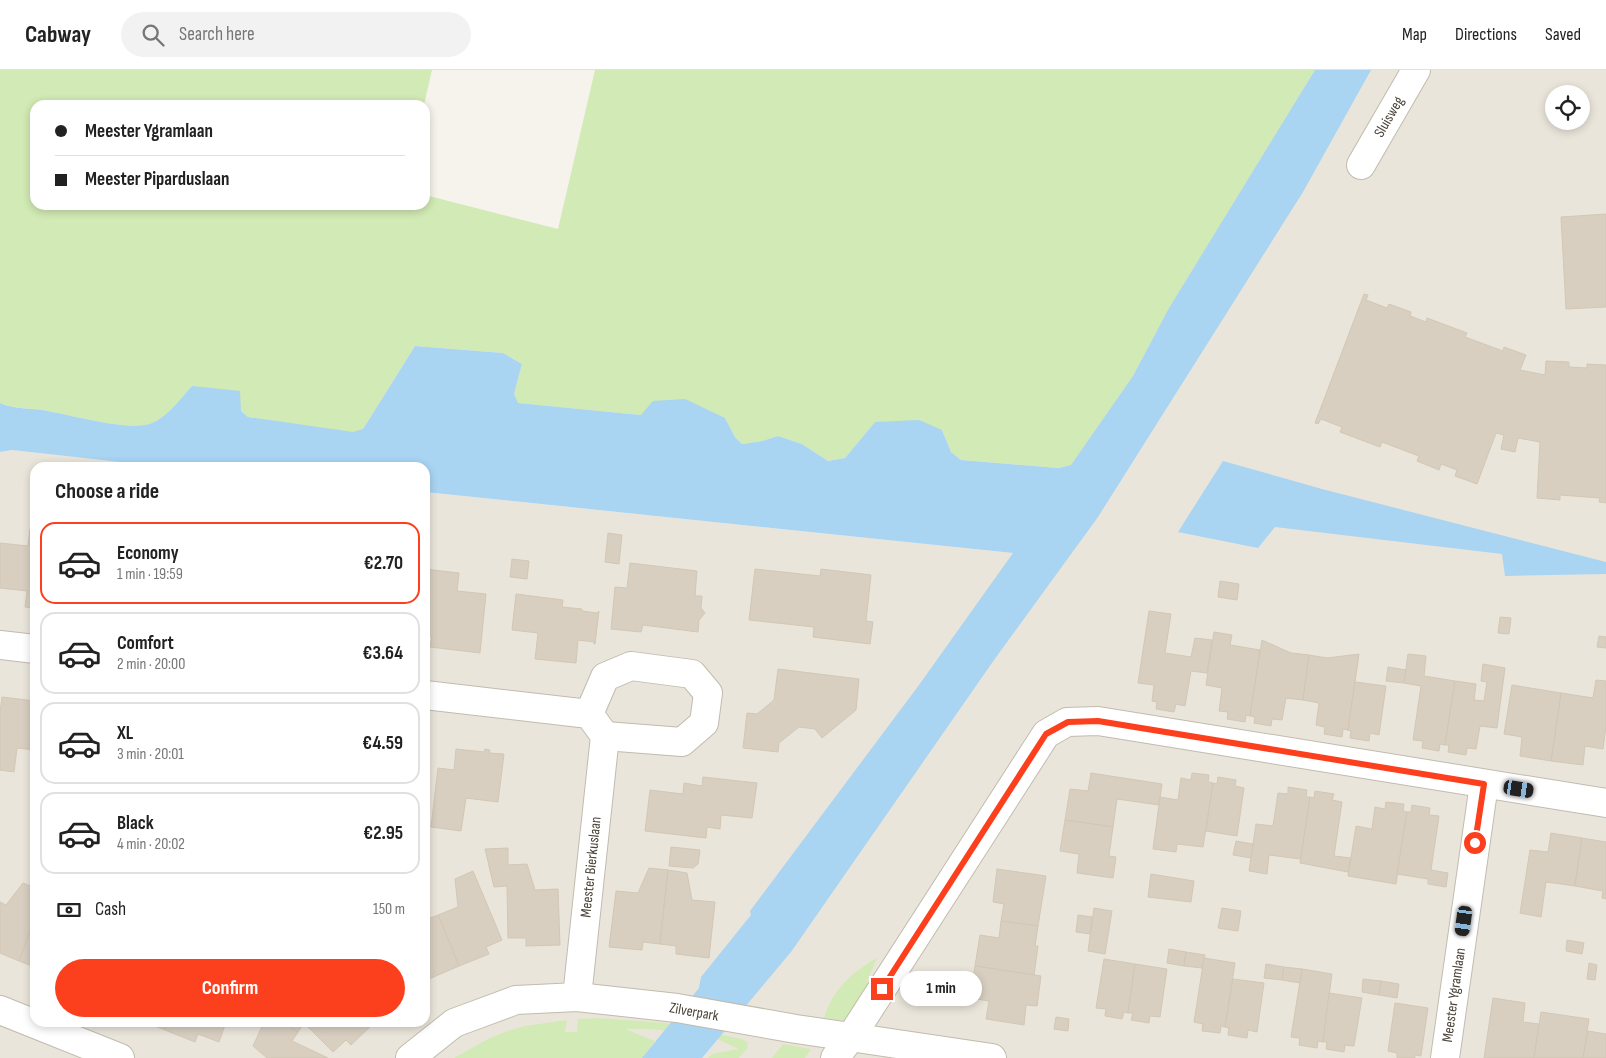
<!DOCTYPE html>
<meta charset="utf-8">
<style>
:root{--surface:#fff;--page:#f2f2f2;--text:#222;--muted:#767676;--line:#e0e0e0;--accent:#fc3f1d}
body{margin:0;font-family:"Sofia Sans Condensed",sans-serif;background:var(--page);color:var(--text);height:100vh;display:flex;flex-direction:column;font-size:19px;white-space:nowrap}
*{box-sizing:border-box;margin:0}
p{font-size:16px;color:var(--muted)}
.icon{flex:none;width:28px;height:28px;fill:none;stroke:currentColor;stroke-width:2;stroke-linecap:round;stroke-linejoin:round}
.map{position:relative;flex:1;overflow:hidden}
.sheet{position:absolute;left:30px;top:392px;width:400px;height:565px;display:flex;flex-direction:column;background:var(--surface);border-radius:15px;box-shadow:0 2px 8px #0003}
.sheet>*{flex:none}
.guide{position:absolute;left:30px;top:30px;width:400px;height:110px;border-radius:15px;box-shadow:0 2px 8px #0003;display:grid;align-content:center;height:110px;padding:0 25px;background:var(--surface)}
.buttons{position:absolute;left:1545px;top:15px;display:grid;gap:10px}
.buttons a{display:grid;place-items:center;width:45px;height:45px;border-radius:50%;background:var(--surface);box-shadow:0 2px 8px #0003;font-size:25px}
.end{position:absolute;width:22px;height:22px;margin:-11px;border:6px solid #fc3f1d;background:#fff;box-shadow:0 0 0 2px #fff}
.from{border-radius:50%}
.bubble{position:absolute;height:35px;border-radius:18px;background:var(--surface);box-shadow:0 2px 8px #0003;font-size:16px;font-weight:700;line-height:35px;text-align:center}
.car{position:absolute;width:15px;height:30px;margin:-15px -8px;border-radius:6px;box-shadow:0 0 4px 1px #0007;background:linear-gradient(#222 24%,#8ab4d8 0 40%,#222 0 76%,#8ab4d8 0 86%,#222 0)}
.guide b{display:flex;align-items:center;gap:18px;height:48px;font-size:19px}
.guide b+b{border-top:1px solid var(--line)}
.guide i{width:12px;height:12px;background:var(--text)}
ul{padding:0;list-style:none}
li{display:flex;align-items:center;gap:15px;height:82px;margin:0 10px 8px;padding:0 15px;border:2px solid var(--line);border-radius:15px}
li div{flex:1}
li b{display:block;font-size:19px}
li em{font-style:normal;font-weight:700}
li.on{border-color:var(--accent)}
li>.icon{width:45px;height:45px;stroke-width:1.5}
h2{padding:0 25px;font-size:22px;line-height:60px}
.pay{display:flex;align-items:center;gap:12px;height:55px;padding:0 25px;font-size:19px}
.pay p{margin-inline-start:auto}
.cta{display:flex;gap:10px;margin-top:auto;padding:10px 25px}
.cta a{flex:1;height:58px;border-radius:30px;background:var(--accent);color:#fff;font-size:20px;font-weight:700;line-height:58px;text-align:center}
header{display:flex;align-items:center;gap:30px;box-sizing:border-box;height:70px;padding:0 25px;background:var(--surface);border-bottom:1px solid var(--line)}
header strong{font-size:24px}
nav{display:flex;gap:28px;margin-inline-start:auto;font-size:18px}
.search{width:350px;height:45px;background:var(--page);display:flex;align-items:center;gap:12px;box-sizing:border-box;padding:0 18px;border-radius:28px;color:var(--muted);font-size:19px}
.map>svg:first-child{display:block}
.residential{fill:#eae5da;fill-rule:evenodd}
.green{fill:#d2eab5}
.water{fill:#a9d4f2}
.building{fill:#d8cfc1;stroke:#d3c7b4}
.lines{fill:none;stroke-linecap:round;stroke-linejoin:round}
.minor-casing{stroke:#c2bbae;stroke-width:30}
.minor{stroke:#fff;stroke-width:28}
.route{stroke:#fc3f1d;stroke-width:6}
.labels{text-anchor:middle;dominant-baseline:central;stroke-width:4;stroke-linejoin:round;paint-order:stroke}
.street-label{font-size:15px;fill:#4b4439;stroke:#fff}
</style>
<header>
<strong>Cabway</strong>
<div class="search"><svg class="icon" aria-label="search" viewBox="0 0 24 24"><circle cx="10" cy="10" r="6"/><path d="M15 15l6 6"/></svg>Search here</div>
<nav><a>Map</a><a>Directions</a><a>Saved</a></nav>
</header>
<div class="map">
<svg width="1606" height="988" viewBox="0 0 1606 988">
<rect width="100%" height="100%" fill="#f6f3ec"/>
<path class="residential" d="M 1315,0 L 1606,0 L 1606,988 L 0,988 L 0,382 L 12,380 L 175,397 L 35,398 L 35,952 L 425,952 L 425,422 L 1013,483 ZM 1554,24 L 1581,24 L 1581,51 L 1554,51 Z"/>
<g class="green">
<path d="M 0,0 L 432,0 L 424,35 L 35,35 L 35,135 L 425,135 L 425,125 L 558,159 L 595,0 L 1315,0 L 1169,238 L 1133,306 L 1071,395 L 1057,398 L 961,390 L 951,382 L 942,360 L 875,352 L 845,388 L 828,391 L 802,374 L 778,366 L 762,371 L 742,374 L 735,367 L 725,348 L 641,345 L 517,333 L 514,324 L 522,294 L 503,283 L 415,276 L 363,359 L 353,363 L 248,347 L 241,341 L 192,316 C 180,329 166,349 149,354 C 125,361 68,344 42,340 C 27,338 13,339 0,333 Z"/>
<path d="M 877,888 L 868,909 L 860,953 L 824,948 C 834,918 851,903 877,888 Z"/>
<polygon points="597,948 665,953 742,969 748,973 747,978 739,988 708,988 712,984 739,979 713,967 652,959 625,959 655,971 642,988 454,988 490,968 507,961 525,956 567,950 565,962 577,962 578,949"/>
<polygon points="783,974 811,979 805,988 772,988"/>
</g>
<g class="water">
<path d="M 1315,0 L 1371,0 L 1303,122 L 1098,447 L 994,590 L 791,882 L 702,988 L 642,988 L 699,918 L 701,907 L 751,845 L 750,841 L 919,615 L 1013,483 L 425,422 L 425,398 L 175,398 L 12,380 L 0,382 L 0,333 C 13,339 27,338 42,340 C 68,344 125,361 149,354 C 166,349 180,329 192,316 L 240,321 L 241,341 L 248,347 L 353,362 L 363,359 L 415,276 L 503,283 L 522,294 L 514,324 L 518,333 L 641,345 L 653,331 L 685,329 L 725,348 L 735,367 L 742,374 L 762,371 L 778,366 L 802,374 L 828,391 L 845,388 L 875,352 L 919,350 L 942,360 L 951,382 L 961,390 L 1058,398 L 1071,395 L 1133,306 L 1169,238 Z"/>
<polygon points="1223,391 1322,419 1606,492 1606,504 1505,506 1502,484 1275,457 1258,478 1178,462"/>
</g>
<g class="building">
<polygon points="1606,144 1606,237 1566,239 1561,147"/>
<polygon points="1364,224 1368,225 1366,230 1387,238 1389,234 1411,242 1410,246 1426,252 1427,248 1467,263 1465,267 1503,281 1504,277 1526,285 1520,300 1545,305 1546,291 1569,292 1569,297 1587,298 1587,294 1606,295 1606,433 1599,432 1600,428 1560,425 1560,430 1537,428 1540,372 1518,368 1515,382 1501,379 1504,365 1496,363 1477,414 1455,406 1457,400 1441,394 1439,400 1417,391 1419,386 1382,372 1380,377 1340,362 1342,357 1321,349 1318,354 1315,353"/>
<polygon points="30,459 35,459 35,538 25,537 27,521 0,518 0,473 28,476"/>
<polygon points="608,463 622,465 619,494 605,492"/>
<polygon points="512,489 529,491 527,509 510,507"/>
<polygon points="630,493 697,501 695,526 702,526 701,538 705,543 699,550 698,562 643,555 641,562 611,559 615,517 627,518"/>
<polygon points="425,499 459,503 457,521 486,524 480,583 430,577 432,567 425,566"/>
<polygon points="755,499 820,506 821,499 871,505 866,551 873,552 870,574 813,567 814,557 749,550"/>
<polygon points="1220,511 1239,514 1237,530 1218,527"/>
<polygon points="516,524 563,530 562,537 582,539 582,541 597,543 599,541 595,574 594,574 594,572 578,570 576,593 535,589 538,563 512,560"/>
<polygon points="1149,541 1171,544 1165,583 1191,587 1195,568 1212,570 1207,603 1191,601 1185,636 1176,634 1174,642 1156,639 1157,632 1152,631 1154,615 1138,613"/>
<polygon points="1500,547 1511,548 1509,564 1498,563"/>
<polygon points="1214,562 1232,565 1230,575 1260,580 1250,646 1246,645 1245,652 1227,649 1228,642 1219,641 1222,618 1206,615"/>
<polygon points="1599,566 1606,567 1606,578 1597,577"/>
<polygon points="1262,570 1291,583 1309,585 1303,630 1286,628 1282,650 1272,649 1271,656 1254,653 1255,647 1250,646"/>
<polygon points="1359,584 1348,660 1343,659 1342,667 1324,664 1325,657 1316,655 1319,633 1303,630 1309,585 1327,588"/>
<polygon points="1408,584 1426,586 1424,606 1455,611 1445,675 1440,674 1439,681 1422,678 1423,671 1413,670 1421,616 1404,613"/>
<polygon points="1483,594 1505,598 1497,658 1480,656 1476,679 1467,678 1466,685 1448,682 1449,675 1445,675 1455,611 1476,614 1474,630 1484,631 1487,612 1481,611"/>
<polygon points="1388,597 1406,600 1404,613 1386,611"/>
<polygon points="778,599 859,609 856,640 822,668 815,659 799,657 779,673 778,682 743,678 747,643 757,644 774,630"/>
<polygon points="1596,610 1606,611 1606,656 1603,679 1585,676 1583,695 1551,691 1561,623 1593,628"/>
<polygon points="1355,612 1386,616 1379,665 1370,663 1369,671 1350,668 1351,661 1348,660"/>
<polygon points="1512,615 1561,623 1551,691 1520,686 1522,667 1504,664"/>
<polygon points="2,627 35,631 35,680 17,678 14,702 0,700 0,642"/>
<polygon points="456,679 484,682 485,679 490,680 489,683 504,684 498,732 466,728 461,761 431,757 438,698 454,700"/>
<polygon points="1091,703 1162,714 1159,735 1117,729 1113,757 1065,750 1070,719 1088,721"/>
<polygon points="1192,703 1209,705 1208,712 1213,713 1203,777 1177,774 1176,782 1153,779 1160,727 1178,730 1181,708 1191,710"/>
<polygon points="703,707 757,713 752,748 721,745 720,759 707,757 706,768 645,761 650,720 683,724 684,713 702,716"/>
<polygon points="1218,707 1236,710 1235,716 1244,718 1237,766 1206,761 1213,713 1217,714"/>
<polygon points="1288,717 1307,720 1306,727 1310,727 1301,789 1269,785 1267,804 1249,801 1256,754 1273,756 1278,723 1288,724"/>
<polygon points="1315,721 1334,724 1332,730 1342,732 1334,786 1351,788 1348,802 1300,793 1310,727 1314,728"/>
<polygon points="1386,732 1404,734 1403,741 1407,742 1396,814 1348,806 1356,756 1372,759 1375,737 1385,739"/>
<polygon points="1412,735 1430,738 1429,745 1439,746 1431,800 1448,803 1446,817 1428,814 1428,809 1397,804 1407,742 1411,742"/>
<polygon points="1065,750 1113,757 1109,786 1116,787 1113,808 1077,803 1079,784 1060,781"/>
<polygon points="1551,763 1582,768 1575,816 1546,812 1541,847 1520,843 1530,780 1548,782"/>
<polygon points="1582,768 1606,772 1606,829 1602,828 1603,821 1575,816"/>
<polygon points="1236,771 1253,774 1251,788 1233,785"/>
<polygon points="671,777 700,780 698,794 693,798 669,796"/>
<polygon points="508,778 508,795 527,794 535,820 558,819 560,875 526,876 526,868 508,868 507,816 494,817 485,779"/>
<polygon points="649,798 668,800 660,874 643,872 642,880 609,877 616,821 638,823"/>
<polygon points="997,799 1046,806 1038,856 1001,851 1004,834 993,832"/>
<polygon points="668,800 687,803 692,830 715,832 709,888 676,884 676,876 660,874"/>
<polygon points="473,801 502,870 486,877 489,884 459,896 438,845 458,837 455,809"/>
<polygon points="1151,804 1194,811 1191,832 1148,827"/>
<polygon points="23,813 35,818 35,848 19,891 0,883 0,832 6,835"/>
<polygon points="1094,838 1112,841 1105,884 1088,881"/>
<polygon points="1222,838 1241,841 1238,861 1218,858"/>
<polygon points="438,845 459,896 429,909 427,901 425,902 425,850"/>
<polygon points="1078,845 1092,847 1090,864 1076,862"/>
<polygon points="35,848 35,897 19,891"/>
<polygon points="1001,851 1038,856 1035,876 1038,876 1034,905 975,896 980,865 999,868"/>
<polygon points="1567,870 1584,873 1582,884 1566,881"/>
<polygon points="1169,879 1186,882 1184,896 1167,893"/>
<polygon points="1186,882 1205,885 1202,898 1184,896"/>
<polygon points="1204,888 1235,893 1225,957 1221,956 1220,963 1202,961 1203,954 1194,952"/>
<polygon points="1104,889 1135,894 1128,943 1124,942 1122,949 1105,946 1106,939 1096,938"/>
<polygon points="1589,893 1597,895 1595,910 1587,909"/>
<polygon points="1135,894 1167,899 1160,947 1150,946 1149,953 1131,950 1133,943 1128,943"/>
<polygon points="1266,894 1284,897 1282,910 1264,908"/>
<polygon points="975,896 1041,906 1037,936 1026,935 1024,955 986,949 989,931 970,928"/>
<polygon points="1284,897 1302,899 1300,913 1282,910"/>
<polygon points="1302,899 1332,904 1323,972 1318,971 1317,978 1299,975 1300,968 1291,967"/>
<polygon points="1233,909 1264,913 1257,962 1248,960 1247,968 1228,965 1229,958 1225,957"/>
<polygon points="1363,909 1381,911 1379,925 1362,922"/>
<polygon points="1381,911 1399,914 1397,928 1379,925"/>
<polygon points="1329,923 1362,928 1354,976 1345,975 1344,982 1326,979 1327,972 1323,972"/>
<polygon points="1493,928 1525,933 1523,952 1539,954 1534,988 1484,988"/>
<polygon points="1395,933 1428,938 1421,986 1415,985 1415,988 1397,988 1397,983 1388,981"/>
<polygon points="1541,942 1589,949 1583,988 1534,988"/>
<polygon points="1056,947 1069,949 1068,961 1054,959"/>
<polygon points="145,952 168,952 165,960"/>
<polygon points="168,952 226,952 219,972 198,964 195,972 165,960"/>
<polygon points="264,952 284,952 298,962 292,971 328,988 267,988 253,976"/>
<polygon points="284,952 374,952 374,953 351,975 346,970 333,982 304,953 298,962"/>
<polygon points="1588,961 1606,964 1606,988 1583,988"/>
</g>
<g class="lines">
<defs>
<g id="minor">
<polyline points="1361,95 1416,0"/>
<polyline points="0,575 35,579"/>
<polyline points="425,625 589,644 605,666 577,927"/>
<polyline points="589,644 605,607 631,596 692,604 708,623 704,653 682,672 605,666"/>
<polyline points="0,940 120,988"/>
<polyline points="410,988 454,953 516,930 577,927 677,938 796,959 992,988"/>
<polyline points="835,988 851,967 1046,664 1067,652 1098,651 1606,733"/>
<polyline points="1445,988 1484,714"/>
</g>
</defs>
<use href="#minor" class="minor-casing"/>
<use href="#minor" class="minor"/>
</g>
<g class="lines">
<polyline class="route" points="882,919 1046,664 1068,652 1098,651 1484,714 1475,773"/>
</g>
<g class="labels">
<g class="street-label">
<text transform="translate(1389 47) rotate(-60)">Sluisweg</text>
<text transform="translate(591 797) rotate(-84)">Meester Bierkuslaan</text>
<text transform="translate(1454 925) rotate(-82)">Meester Ygramlaan</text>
<text transform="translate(694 942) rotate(10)">Zilverpark</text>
</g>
</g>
</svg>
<div class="buttons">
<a><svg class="icon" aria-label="locate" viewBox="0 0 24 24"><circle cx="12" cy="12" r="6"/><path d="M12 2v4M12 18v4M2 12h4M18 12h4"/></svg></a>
</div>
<i class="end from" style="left:1475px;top:773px"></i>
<i class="end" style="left:882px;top:919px"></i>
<div class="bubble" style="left:900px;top:901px;width:82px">1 min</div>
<i class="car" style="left:1519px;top:719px;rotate:99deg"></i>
<i class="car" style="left:1464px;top:851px;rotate:188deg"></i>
<div class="guide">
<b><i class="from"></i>Meester Ygramlaan</b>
<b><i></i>Meester Piparduslaan</b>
</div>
<section class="sheet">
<h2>Choose a ride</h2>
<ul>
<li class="on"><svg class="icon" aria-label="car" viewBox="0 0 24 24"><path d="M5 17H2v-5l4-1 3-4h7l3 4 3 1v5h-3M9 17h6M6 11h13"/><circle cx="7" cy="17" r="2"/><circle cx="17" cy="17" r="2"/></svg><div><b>Economy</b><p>1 min · 19:59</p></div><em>€2.70</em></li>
<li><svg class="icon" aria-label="car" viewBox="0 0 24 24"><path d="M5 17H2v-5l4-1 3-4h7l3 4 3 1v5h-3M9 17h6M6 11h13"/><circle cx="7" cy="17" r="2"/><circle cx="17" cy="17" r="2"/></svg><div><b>Comfort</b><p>2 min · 20:00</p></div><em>€3.64</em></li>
<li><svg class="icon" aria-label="car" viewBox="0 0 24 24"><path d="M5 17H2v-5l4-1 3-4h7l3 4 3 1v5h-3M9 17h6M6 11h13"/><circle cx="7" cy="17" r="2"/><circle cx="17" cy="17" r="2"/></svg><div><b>XL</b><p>3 min · 20:01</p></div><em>€4.59</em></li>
<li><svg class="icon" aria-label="car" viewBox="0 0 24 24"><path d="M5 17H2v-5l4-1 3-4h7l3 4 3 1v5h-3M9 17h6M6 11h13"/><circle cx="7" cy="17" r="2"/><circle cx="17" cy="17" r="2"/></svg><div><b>Black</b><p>4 min · 20:02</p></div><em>€2.95</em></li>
</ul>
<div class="pay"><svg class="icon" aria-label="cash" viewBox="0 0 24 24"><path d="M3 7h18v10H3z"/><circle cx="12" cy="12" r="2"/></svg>Cash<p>150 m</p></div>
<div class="cta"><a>Confirm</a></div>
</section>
</div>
